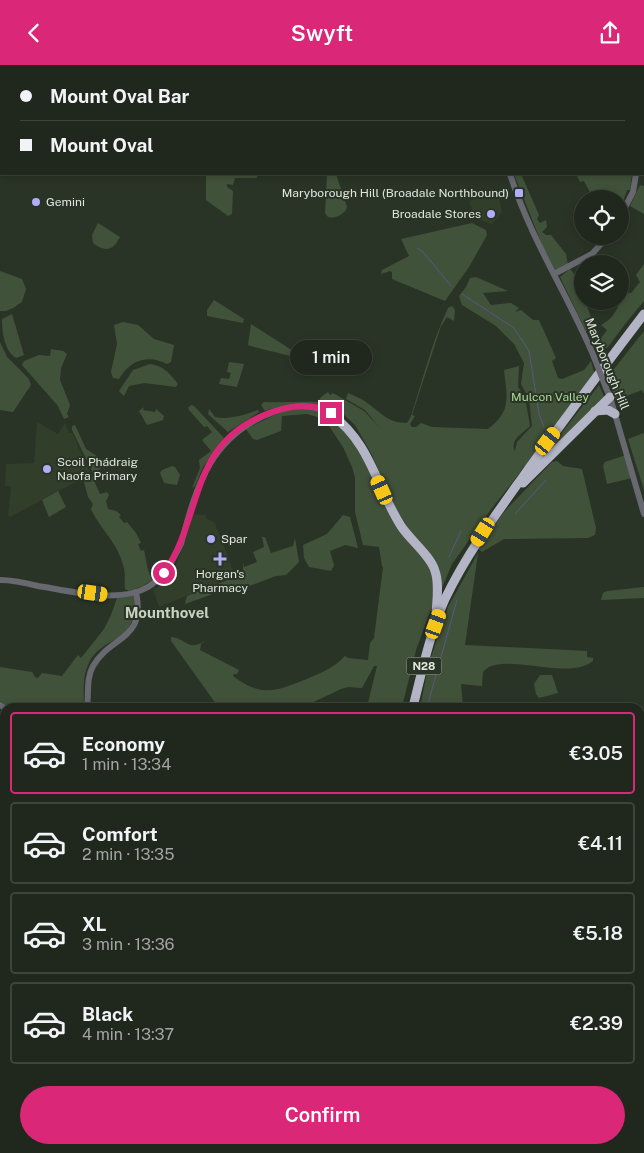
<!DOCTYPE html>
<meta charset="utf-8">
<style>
:root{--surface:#20271c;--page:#2d3329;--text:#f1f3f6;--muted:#a2a5a3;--line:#3d443b;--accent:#db2777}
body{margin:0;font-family:"Public Sans",sans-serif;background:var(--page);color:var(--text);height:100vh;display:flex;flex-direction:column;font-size:19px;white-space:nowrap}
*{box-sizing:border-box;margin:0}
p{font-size:16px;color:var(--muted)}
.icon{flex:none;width:28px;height:28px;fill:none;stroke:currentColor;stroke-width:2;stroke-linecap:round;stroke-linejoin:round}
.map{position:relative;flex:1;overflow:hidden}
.panel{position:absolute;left:0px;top:638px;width:645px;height:451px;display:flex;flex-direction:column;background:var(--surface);border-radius:15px 15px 0 0;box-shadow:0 2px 8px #0003,0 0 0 1px var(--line)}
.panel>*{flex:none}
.hud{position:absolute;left:0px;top:0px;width:645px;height:110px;box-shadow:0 2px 8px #0003,0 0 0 1px var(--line);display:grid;align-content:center;height:110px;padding:0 20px;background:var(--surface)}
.buttons{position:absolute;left:574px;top:125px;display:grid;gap:10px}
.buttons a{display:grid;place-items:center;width:55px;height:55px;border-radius:50%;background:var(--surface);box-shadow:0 2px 8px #0003,0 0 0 1px var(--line);font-size:25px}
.end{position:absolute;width:22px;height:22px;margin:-11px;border:6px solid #db2777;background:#fff;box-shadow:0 0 0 2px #fff}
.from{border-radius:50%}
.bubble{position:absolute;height:35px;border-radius:18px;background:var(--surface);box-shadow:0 2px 8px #0003,0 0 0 1px var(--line);font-size:16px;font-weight:600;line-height:35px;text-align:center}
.car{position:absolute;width:15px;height:30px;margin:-15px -8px;border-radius:6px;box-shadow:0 0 4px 1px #0007;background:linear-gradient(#f5c518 24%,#345 0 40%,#f5c518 0 76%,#345 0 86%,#f5c518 0)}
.hud b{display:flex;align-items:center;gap:18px;height:48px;font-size:19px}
.hud b+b{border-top:1px solid var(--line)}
.hud i{width:12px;height:12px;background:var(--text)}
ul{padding:9px 0 0;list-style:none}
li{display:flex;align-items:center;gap:15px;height:82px;margin:0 10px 8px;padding:0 10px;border:2px solid var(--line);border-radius:5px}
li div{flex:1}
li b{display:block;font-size:19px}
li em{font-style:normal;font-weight:600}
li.current{border-color:var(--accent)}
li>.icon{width:45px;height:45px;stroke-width:1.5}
.action{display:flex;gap:10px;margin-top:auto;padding:10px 20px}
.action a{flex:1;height:58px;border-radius:30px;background:var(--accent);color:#fff;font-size:20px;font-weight:600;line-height:58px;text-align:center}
header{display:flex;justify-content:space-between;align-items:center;height:65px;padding:0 20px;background:var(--accent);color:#fff;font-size:22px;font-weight:600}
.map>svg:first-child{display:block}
.built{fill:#303e2a}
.green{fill:#41523a}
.water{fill:#595685}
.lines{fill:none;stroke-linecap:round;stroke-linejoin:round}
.stream{stroke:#595685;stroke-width:1}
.minor{stroke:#686870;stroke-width:6}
.major{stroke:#9e9eae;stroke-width:8}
.highway{stroke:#b4b4c7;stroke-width:9}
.minor-bridge{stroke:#686870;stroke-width:6}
.route{stroke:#db2777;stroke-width:6}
.poi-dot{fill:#b2adf9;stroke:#2a3426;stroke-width:2}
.labels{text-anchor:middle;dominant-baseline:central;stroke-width:4;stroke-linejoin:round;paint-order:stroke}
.shield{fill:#2a3426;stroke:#aab1a7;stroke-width:1}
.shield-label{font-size:11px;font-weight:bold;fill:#e1e7de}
.poi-label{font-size:12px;fill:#e1e7de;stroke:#2a3426;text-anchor:start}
.street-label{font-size:12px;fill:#e1e7de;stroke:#2a3426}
.park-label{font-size:12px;fill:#a9d995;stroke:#2a3426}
.quarter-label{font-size:15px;font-weight:bold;fill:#c6d3c1;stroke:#2a3426}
</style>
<header><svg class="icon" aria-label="back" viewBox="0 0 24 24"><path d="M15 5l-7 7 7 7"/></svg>Swyft<svg class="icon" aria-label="share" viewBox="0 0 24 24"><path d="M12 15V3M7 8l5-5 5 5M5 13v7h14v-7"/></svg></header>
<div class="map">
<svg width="644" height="1088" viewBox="0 0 644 1088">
<rect width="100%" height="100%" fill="#2a3426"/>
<g class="built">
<polygon points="491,129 499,132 502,147 492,159 475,153 469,136"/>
<polygon points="37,357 58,369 65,358 69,368 72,368 91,409 10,452 8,450 11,422 5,421 6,399 34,398"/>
<polygon points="193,449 206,450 206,453 215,458 235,511 159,542 153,525 162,519 174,504 183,482"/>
</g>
<g class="green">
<polygon points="206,109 275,109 257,109 257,113 235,113 233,120 227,119 227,122 233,126 232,149 228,151 206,135"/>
<path d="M 327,109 L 336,109 L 347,142 C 345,149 335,154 328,152 L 325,148 Z"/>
<polygon points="514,109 521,109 539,150 537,154 540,158 546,155 547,162 542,167 546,170 551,170 566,189 568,200 556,206 543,182"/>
<polygon points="576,109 632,109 630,125 627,125 620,145 620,134 590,134 592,131 584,116 580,117"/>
<polygon points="640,120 644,121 644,149 630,141"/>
<path d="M 98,158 L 120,172 C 113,185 106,188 93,178 L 92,170 Z"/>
<polygon points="472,158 486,165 487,170 469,202 445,236 392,214 392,207 390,206 381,209 382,205 409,191 401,174"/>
<path d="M 644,199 L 644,236 L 625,259 L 608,282 L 597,288 L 594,283 L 607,265 L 601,260 C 616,253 617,240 626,228 L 631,228 L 640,217 L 636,210 Z"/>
<path d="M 570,204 C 577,210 582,226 582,236 L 585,236 L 592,255 L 588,259 L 591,264 L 586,266 L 560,212 Z"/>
<polygon points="0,206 22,214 26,224 22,237 13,243 6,246 0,246"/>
<path d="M 476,212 L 508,226 L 483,228 L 491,240 L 511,238 L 519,243 L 515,247 L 521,245 L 533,255 L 539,255 L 556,293 L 552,296 L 558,313 L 562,314 L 584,305 L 591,296 L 595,310 L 524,403 L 522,400 L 523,403 L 518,410 L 492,443 L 452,499 L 439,530 L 439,513 L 396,444 L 371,388 L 355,360 L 332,339 L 328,344 C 307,334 287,339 265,346 L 261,340 L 264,337 C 282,338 300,336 318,337 L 321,332 L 328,327 L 330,330 L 333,328 L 364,346 L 380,363 L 365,345 L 346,334 L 348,328 C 354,331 361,333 366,337 C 380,347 388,358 407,358 L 411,351 C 423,314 432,277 448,243 L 452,241 L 455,245 L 454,256 L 447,252 L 441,261 L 412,350 L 415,351 L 410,359 L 412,362 L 416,362 L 421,358 L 432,362 L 488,364 C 512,345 507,333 504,305 L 519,301 L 518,322 L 525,332 L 530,361 C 523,368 509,375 515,386 L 517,377 L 532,361 L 529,334 L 521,319 L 524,298 L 514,279 L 496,261 L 462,240 L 459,231 L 466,222 L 470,213 Z"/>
<polygon points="214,235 244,254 243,258 207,251 207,245"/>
<path d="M 12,249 L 24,290 L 16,293 C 4,286 2,266 2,254 Z"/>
<path d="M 123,257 L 138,260 L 154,274 L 174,280 L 171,297 L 167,299 C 148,289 130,295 119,314 L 113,313 L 111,307 L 117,279 L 114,260 Z"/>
<path d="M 251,259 L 309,296 L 308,298 C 289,288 268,287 248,280 Z"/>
<polygon points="644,266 644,329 642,325 616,335 607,313"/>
<polygon points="0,277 7,292 29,314 31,320 13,347 0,345"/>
<polygon points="51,284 63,286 67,289 61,303 60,315 70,340 67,349 69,352 64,354 58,341 22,300 24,296 39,290 50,291"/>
<polygon points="229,297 244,299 237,322 219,319 221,313 229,314 231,308 227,307"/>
<path d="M 150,299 C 164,301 170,309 178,319 L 176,322 L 144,318 L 129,321 L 124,331 L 119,326 L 133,305 Z"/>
<polygon points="599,320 606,336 539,397"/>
<polygon points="191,340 194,341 224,373 203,402 195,421 192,423 200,403 199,395 211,386 202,375 212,367 207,361 204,362 189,345 188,343"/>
<polygon points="144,342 143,345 155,347 156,344 164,351 163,355 147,360 139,346"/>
<polygon points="306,343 326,349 324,354 307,349 282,351 281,366 257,375 253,374 246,364 283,346"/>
<path d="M 209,344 L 215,352 C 228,355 245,350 258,345 L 259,347 L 228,367 L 208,349 Z"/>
<path d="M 333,354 L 354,374 L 384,439 L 399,464 L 427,496 L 434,511 L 432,542 L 416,585 L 402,642 L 367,642 L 377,601 L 374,601 L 362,623 L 348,622 L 341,624 L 303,642 L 217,642 L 214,636 L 171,576 L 171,572 C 187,573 187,588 206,575 L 201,579 L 200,585 L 239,605 L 237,609 L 234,609 L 233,611 C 263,634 279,625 309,613 C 323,607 335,602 345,591 L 348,593 L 368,595 L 370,578 L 374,573 L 383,502 L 382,501 L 379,482 L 363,480 L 355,447 L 355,412 L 352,402 L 343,382 L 329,361 L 331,355 Z"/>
<polygon points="75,360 86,384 106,397 105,401 93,408 72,365 72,361"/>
<polygon points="644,368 644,425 628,374"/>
<polygon points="626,390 632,413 607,419 603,401 605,397"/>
<polygon points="557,396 563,401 582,404 596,463 595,470 588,473 504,474 482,487 478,483 504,447 552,397"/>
<polygon points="172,401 175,402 180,410 177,420 164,418 160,408 162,405"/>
<path d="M 91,409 L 100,429 L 107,427 L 109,430 L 106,436 L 108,444 L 116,446 L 121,450 L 119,452 L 124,458 L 127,457 L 136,468 L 141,478 L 138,479 L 141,486 L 144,485 L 148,505 L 152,515 L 143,521 L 129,526 L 125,524 C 124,516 126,508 123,500 C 118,478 100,464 91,444 L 93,439 L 88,432 L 83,413 Z"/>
<polygon points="58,426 66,442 49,452 42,435"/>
<polygon points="343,450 350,452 358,483 345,480 330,486 334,500 331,506 309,502 304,493 303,480 327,469"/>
<polygon points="262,472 265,472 271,488 293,481 295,473 299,497 286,510 276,511 244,523 243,521 227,524 185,539 187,531 243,509 243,498 244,502 257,497 253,487 264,482"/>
<path d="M 478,488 L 465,580 L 587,586 L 587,592 L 593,593 L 593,596 C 566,617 501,585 483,607 L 482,621 L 461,619 L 463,642 L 420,642 L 429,598 L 448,542 Z"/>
<polygon points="644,522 644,533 601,535 603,528 607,526"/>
<path d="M 133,531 L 134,532 C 138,582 102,568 88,600 C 82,613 84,629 84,642 L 9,642 L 0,636 L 0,602 L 32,607 L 35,612 L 38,613 L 42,608 L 62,611 L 78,590 L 81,593 L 104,564 L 111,550 L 117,533 Z"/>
<polygon points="540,610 552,610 558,628 539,633 536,629 534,619"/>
<polygon points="0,1033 5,1033 5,1084 230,1084 228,1088 0,1088"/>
<polygon points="276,1084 355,1084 354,1088 276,1088"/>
</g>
<polygon class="water" points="0,1033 5,1033 5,1084 86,1084 85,1088 0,1088"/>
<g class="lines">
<g class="stream">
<polyline points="417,183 423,187 452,222"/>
<polyline points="462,229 514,263 529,286 539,349 544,362"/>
<polyline points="515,449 546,415"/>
<polyline points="449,492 461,466"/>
<polyline points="427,642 457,535"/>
</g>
<g class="minor">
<polyline points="491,0 492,1"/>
<path d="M 510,109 C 530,173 568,230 594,292"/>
<polyline points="620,152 633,127 636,109"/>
<polyline points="554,209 592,189 608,171"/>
<polyline points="606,323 610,332 644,449"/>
<path d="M 0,515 C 13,515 26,518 38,521 C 70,526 120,539 148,522 C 164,512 173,495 181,479 C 197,419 211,369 276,346 C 295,339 313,339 331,349"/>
<polyline points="0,640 5,643"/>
<path d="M 87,642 C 89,628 86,614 93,601 C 112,569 146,576 136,527"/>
</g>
<g class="major">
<polyline points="0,934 5,934"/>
<polyline points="640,1058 644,1060"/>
</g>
<g class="highway">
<polyline points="595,346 608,345 615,349"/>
<path d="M 331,349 C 372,380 375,420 401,461 C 410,475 431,491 435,506 C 440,520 436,538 436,552"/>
<polyline points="523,418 610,332"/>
<path d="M 413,642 C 422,606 430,568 445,534 C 466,490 494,452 522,413 C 562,357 603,303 644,249"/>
<polyline points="404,1084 408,1088"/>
<polyline points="417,1084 421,1088"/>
</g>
<polyline class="minor-bridge" points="594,292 606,323"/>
</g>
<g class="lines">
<path class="route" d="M 164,508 C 205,448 187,377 272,347 C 293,340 312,338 331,348"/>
</g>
<g class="poi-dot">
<rect x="514" y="123" width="10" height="10" rx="2.5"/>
<circle cx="36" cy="137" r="5"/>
<circle cx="491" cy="149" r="5"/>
<circle cx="47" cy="404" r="5"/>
<circle cx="211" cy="474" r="5"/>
<path d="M217.5 486.5h5v5h5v5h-5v5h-5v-5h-5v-5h5z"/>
</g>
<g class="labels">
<rect class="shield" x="406.5" y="592.5" width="35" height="17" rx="4"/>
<g class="shield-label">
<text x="424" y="601">N28</text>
</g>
<g class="poi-label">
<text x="509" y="128" text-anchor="end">Maryborough Hill (Broadale Northbound)</text>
<text x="46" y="137">Gemini</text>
<text x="481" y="149" text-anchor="end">Broadale Stores</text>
<text x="57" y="397">Scoil Phádraig<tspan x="57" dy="14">Naofa Primary</tspan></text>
<text x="221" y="474">Spar</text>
<text x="220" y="509" text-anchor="middle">Horgan's<tspan x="220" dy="14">Pharmacy</tspan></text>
</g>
<g class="street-label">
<text transform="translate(607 299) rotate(68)">Maryborough Hill</text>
</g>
<g class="park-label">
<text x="550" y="332">Mulcon Valley</text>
</g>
<g class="quarter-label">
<text x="167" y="547">Mounthovel</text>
</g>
</g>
</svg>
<div class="buttons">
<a><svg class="icon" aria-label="locate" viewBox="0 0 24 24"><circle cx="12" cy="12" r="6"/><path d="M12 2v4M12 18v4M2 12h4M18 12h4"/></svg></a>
<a><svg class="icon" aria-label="layers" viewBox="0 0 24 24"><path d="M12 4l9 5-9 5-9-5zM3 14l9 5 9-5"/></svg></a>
</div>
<i class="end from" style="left:164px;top:508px"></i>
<i class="end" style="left:331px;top:348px"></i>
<div class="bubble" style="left:290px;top:275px;width:82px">1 min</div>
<i class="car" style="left:548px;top:376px;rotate:37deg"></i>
<i class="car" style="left:382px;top:425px;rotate:336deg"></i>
<i class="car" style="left:483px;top:467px;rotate:212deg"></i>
<i class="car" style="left:93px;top:528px;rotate:98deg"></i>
<i class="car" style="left:436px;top:559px;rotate:20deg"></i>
<div class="hud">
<b><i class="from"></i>Mount Oval Bar</b>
<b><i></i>Mount Oval</b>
</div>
<section class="panel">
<ul>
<li class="current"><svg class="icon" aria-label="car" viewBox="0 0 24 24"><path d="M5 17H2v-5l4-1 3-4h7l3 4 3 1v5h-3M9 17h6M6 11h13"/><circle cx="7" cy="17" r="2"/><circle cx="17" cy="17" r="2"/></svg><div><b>Economy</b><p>1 min · 13:34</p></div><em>€3.05</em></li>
<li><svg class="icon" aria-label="car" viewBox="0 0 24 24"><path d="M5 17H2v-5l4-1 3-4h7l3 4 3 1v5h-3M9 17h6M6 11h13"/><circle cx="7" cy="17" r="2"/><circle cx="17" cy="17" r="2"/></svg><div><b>Comfort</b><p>2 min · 13:35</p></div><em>€4.11</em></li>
<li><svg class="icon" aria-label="car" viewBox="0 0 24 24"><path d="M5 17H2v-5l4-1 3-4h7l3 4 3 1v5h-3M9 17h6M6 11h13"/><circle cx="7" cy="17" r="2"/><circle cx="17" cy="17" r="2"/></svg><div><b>XL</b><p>3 min · 13:36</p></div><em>€5.18</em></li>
<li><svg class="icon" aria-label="car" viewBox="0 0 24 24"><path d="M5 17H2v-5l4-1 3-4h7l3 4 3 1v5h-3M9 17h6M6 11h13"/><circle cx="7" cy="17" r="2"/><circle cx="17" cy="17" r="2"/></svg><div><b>Black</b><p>4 min · 13:37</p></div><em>€2.39</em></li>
</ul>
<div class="action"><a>Confirm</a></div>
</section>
</div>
